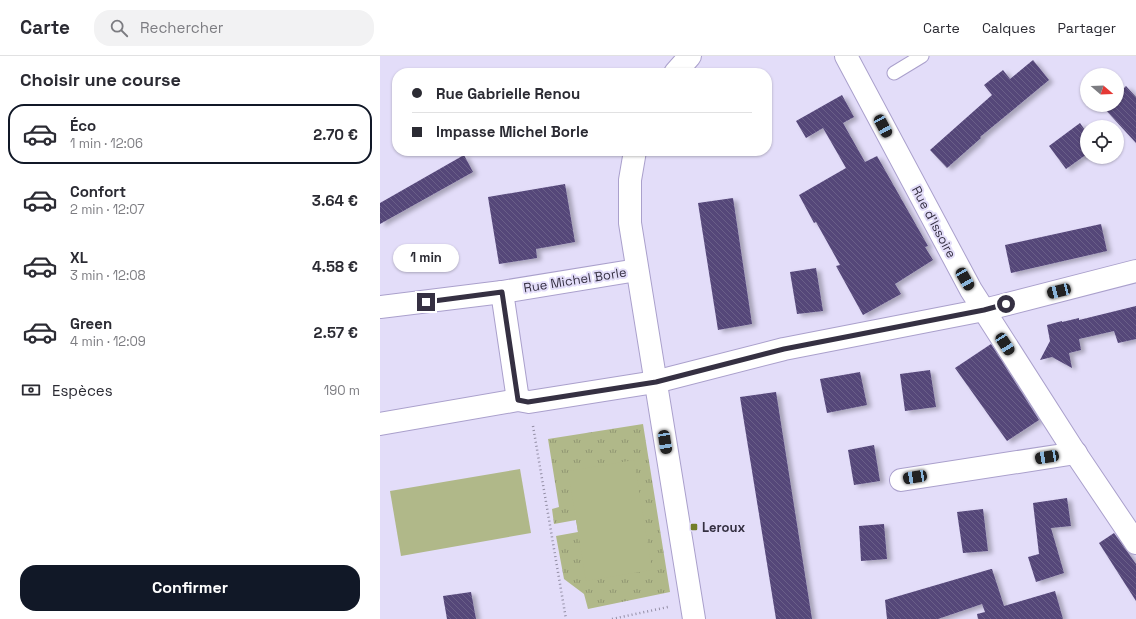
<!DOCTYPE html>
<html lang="fr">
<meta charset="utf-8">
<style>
:root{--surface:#fff;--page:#f2f2f3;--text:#2b2b33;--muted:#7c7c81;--line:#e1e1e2;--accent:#111827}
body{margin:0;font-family:"Space Grotesk",sans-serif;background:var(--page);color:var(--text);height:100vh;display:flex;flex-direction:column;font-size:15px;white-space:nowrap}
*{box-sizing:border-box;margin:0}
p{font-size:13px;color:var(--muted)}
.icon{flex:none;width:22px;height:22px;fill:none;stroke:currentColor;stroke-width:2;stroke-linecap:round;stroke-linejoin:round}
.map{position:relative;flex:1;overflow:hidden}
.side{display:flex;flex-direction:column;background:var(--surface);width:380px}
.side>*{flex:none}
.top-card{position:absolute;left:12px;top:12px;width:380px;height:88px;border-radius:16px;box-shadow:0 1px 3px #0004;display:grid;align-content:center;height:88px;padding:0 20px;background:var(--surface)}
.needle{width:26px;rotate:109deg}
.fabs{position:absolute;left:700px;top:12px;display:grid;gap:8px}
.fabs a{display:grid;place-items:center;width:44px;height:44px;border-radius:50%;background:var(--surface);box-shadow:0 1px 3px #0004;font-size:20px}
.end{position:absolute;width:18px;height:18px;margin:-9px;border:5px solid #353042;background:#fff;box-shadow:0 0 0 2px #fff}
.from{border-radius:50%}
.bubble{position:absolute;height:28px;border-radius:14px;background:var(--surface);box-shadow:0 1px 3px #0004;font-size:13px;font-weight:700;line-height:28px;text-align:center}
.car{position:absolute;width:12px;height:24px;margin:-12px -6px;border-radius:5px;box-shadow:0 0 3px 1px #0007;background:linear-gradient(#222 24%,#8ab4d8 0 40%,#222 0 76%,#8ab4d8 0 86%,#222 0)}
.top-card b{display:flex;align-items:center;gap:14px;height:38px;font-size:15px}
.top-card b+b{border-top:1px solid var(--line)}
.top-card i{width:10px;height:10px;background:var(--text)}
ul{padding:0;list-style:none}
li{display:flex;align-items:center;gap:12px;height:60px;margin:0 8px 6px;padding:0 12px;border:2px solid transparent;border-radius:16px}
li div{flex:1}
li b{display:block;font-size:15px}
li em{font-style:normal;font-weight:700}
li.current{border-color:var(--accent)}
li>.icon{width:36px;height:36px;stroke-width:1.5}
h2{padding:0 20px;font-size:18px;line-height:48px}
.pay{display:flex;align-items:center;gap:10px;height:44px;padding:0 20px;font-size:15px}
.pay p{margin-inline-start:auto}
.primary-button{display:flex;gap:8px;margin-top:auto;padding:8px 20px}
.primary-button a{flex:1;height:46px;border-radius:16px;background:var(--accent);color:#fff;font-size:16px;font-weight:700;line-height:46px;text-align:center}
header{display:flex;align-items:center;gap:24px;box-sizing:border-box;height:56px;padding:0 20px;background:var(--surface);border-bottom:1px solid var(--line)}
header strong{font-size:19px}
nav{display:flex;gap:22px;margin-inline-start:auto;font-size:14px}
.search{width:280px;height:36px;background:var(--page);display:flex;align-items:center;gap:10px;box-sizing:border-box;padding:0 14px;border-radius:16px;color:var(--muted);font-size:15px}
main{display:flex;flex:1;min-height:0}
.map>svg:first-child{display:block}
.grass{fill:url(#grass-tufts)}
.garden{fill:#b0b889}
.building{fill:url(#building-back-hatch);filter:url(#shadow)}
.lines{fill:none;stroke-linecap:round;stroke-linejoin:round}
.service-casing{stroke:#aaa0cc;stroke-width:15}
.minor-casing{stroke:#aaa0cc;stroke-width:24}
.path{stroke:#938ea5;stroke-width:2.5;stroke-dasharray:1 3;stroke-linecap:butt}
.service{stroke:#fff;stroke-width:13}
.minor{stroke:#fff;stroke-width:22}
.route{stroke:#353042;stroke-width:5}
.poi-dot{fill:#737e29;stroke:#e3ddf9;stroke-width:1.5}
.labels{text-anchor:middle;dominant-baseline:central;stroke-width:4;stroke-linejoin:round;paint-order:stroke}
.street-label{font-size:13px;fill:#353042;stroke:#e3ddf9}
.poi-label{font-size:13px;font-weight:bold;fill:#353042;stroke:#e3ddf9;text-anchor:start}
</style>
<header>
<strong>Carte</strong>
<div class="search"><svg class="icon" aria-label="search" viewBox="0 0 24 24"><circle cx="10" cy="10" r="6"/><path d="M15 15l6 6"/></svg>Rechercher</div>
<nav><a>Carte</a><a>Calques</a><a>Partager</a></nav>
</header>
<main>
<section class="side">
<h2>Choisir une course</h2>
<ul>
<li class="current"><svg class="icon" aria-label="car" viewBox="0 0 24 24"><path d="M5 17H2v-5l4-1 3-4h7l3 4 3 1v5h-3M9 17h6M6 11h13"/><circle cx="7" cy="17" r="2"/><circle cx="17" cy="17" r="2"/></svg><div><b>Éco</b><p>1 min · 12:06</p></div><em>2.70 €</em></li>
<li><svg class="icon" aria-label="car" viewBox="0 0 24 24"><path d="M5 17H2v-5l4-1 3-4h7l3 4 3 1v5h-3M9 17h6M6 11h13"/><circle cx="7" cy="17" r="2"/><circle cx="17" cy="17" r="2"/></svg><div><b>Confort</b><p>2 min · 12:07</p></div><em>3.64 €</em></li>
<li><svg class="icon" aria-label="car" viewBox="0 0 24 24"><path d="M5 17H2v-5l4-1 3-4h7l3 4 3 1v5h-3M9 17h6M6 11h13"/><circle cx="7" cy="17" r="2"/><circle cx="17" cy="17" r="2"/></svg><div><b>XL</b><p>3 min · 12:08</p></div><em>4.58 €</em></li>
<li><svg class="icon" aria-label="car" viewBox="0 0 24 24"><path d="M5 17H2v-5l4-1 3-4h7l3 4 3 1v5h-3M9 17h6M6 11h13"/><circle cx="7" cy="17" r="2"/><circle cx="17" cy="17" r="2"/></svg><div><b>Green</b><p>4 min · 12:09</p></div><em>2.57 €</em></li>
</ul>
<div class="pay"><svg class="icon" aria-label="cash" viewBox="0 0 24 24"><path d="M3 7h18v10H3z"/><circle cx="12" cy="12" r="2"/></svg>Espèces<p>190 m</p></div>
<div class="primary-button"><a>Confirmer</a></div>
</section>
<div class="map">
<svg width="756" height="563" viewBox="0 0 756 563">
<defs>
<pattern id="grass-tufts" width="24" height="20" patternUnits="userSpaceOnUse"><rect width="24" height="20" fill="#b0b889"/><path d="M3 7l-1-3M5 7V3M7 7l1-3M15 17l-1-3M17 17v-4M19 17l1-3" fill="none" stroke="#909672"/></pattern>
<pattern id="building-back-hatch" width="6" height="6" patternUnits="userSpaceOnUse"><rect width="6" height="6" fill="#544679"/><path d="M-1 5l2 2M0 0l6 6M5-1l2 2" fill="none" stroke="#6a5f88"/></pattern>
<filter id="shadow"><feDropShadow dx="4.5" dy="2.5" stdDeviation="2" flood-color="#0004"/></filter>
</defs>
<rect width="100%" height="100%" fill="#e3ddf9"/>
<polygon class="grass" points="263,368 290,536 208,553 204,538 184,523 176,480 198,476 196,464 174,468 172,453 179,451 168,383"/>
<g class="garden">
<polygon points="254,404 272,514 206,525 188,415"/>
<polygon points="140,413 151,477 21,500 10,435"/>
</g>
<g class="building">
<polygon points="653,4 669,24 600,81 601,82 567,112 550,94 612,39 604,29 623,14 630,23"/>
<polygon points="746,30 756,41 756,87 723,51 726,49 737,49 737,39"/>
<polygon points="462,39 474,61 463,67 485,106 497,100 548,190 545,191 553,204 515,228 521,238 483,259 456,210 460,209 436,166 434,167 419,139 466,112 443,72 426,82 416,65"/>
<polygon points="700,67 707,77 707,98 686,113 669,90"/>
<polygon points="84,99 93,116 0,168 0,147"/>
<polygon points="185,128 195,186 156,193 157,202 119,208 108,141"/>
<polygon points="353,142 372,268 338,274 318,147"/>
<polygon points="721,168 727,195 631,217 625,189"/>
<polygon points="436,212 443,255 417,258 410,216"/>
<polygon points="756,250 756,283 738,287 734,275 699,283 701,294 689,297 692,312 672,301 660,304 670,285 667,269 682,265 682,266 699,262 699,264"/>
<polygon points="611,288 659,364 627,385 575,312"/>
<polygon points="550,314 556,351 525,355 520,318"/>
<polygon points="480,316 487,349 447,357 440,323"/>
<polygon points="396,336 432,563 396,563 360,341"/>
<polygon points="494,389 500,425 474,429 468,394"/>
<polygon points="687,442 691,470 671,472 684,517 656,526 648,501 659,498 653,447"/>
<polygon points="603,453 608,495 583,497 577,456"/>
<polygon points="504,468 507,503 481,505 479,470"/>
<polygon points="734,477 756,508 756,545 719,487"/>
<polygon points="611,513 612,513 624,550 675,535 683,563 598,563 597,558 605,556 602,548 558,563 507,563 505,544"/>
<polygon points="91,536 96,563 67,563 63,540"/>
</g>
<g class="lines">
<defs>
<polyline id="service" points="514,17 542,0"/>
<g id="minor">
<polyline points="466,0 591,234 692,392 756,487"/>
<polyline points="295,17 310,0"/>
<polyline points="255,95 250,124 250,167 314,563"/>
<polyline points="0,251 122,236"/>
<polyline points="138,344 122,236 257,214"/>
<polyline points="0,368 138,344 149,346 275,326 404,293 604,254 756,215"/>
<polyline points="521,424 696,397"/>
</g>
</defs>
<use href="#service" class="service-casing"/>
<use href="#minor" class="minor-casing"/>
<g class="path">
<polyline points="153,370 186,563"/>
<polyline points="232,563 288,551"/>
</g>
<use href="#service" class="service"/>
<use href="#minor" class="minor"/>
</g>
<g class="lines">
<polyline class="route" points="46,246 122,236 138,344 148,346 276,326 404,293 604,254 626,248"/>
</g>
<rect class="poi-dot" x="310" y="467" width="8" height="8" rx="2"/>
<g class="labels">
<g class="street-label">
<text transform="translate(554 166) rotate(62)">Rue d'Issoire</text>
<text transform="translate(195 224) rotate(-9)">Rue Michel Borle</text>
</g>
<g class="poi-label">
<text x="322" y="471">Leroux</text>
</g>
</g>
</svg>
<div class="fabs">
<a><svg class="needle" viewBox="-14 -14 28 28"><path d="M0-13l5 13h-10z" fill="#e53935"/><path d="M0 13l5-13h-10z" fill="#7c7c81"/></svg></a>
<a><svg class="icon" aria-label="locate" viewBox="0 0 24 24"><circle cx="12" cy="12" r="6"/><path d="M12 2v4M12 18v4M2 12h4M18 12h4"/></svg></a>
</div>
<i class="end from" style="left:626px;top:248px"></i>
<i class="end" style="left:46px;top:246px"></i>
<div class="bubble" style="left:13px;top:188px;width:66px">1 min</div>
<i class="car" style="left:503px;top:70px;rotate:152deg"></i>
<i class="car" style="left:585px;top:223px;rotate:150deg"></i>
<i class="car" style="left:679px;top:235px;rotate:256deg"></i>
<i class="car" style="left:625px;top:288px;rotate:147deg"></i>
<i class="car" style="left:285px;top:386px;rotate:171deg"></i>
<i class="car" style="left:667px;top:401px;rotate:261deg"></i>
<i class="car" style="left:535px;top:421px;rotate:261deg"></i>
<div class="top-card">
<b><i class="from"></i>Rue Gabrielle Renou</b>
<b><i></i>Impasse Michel Borle</b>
</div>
</div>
</main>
